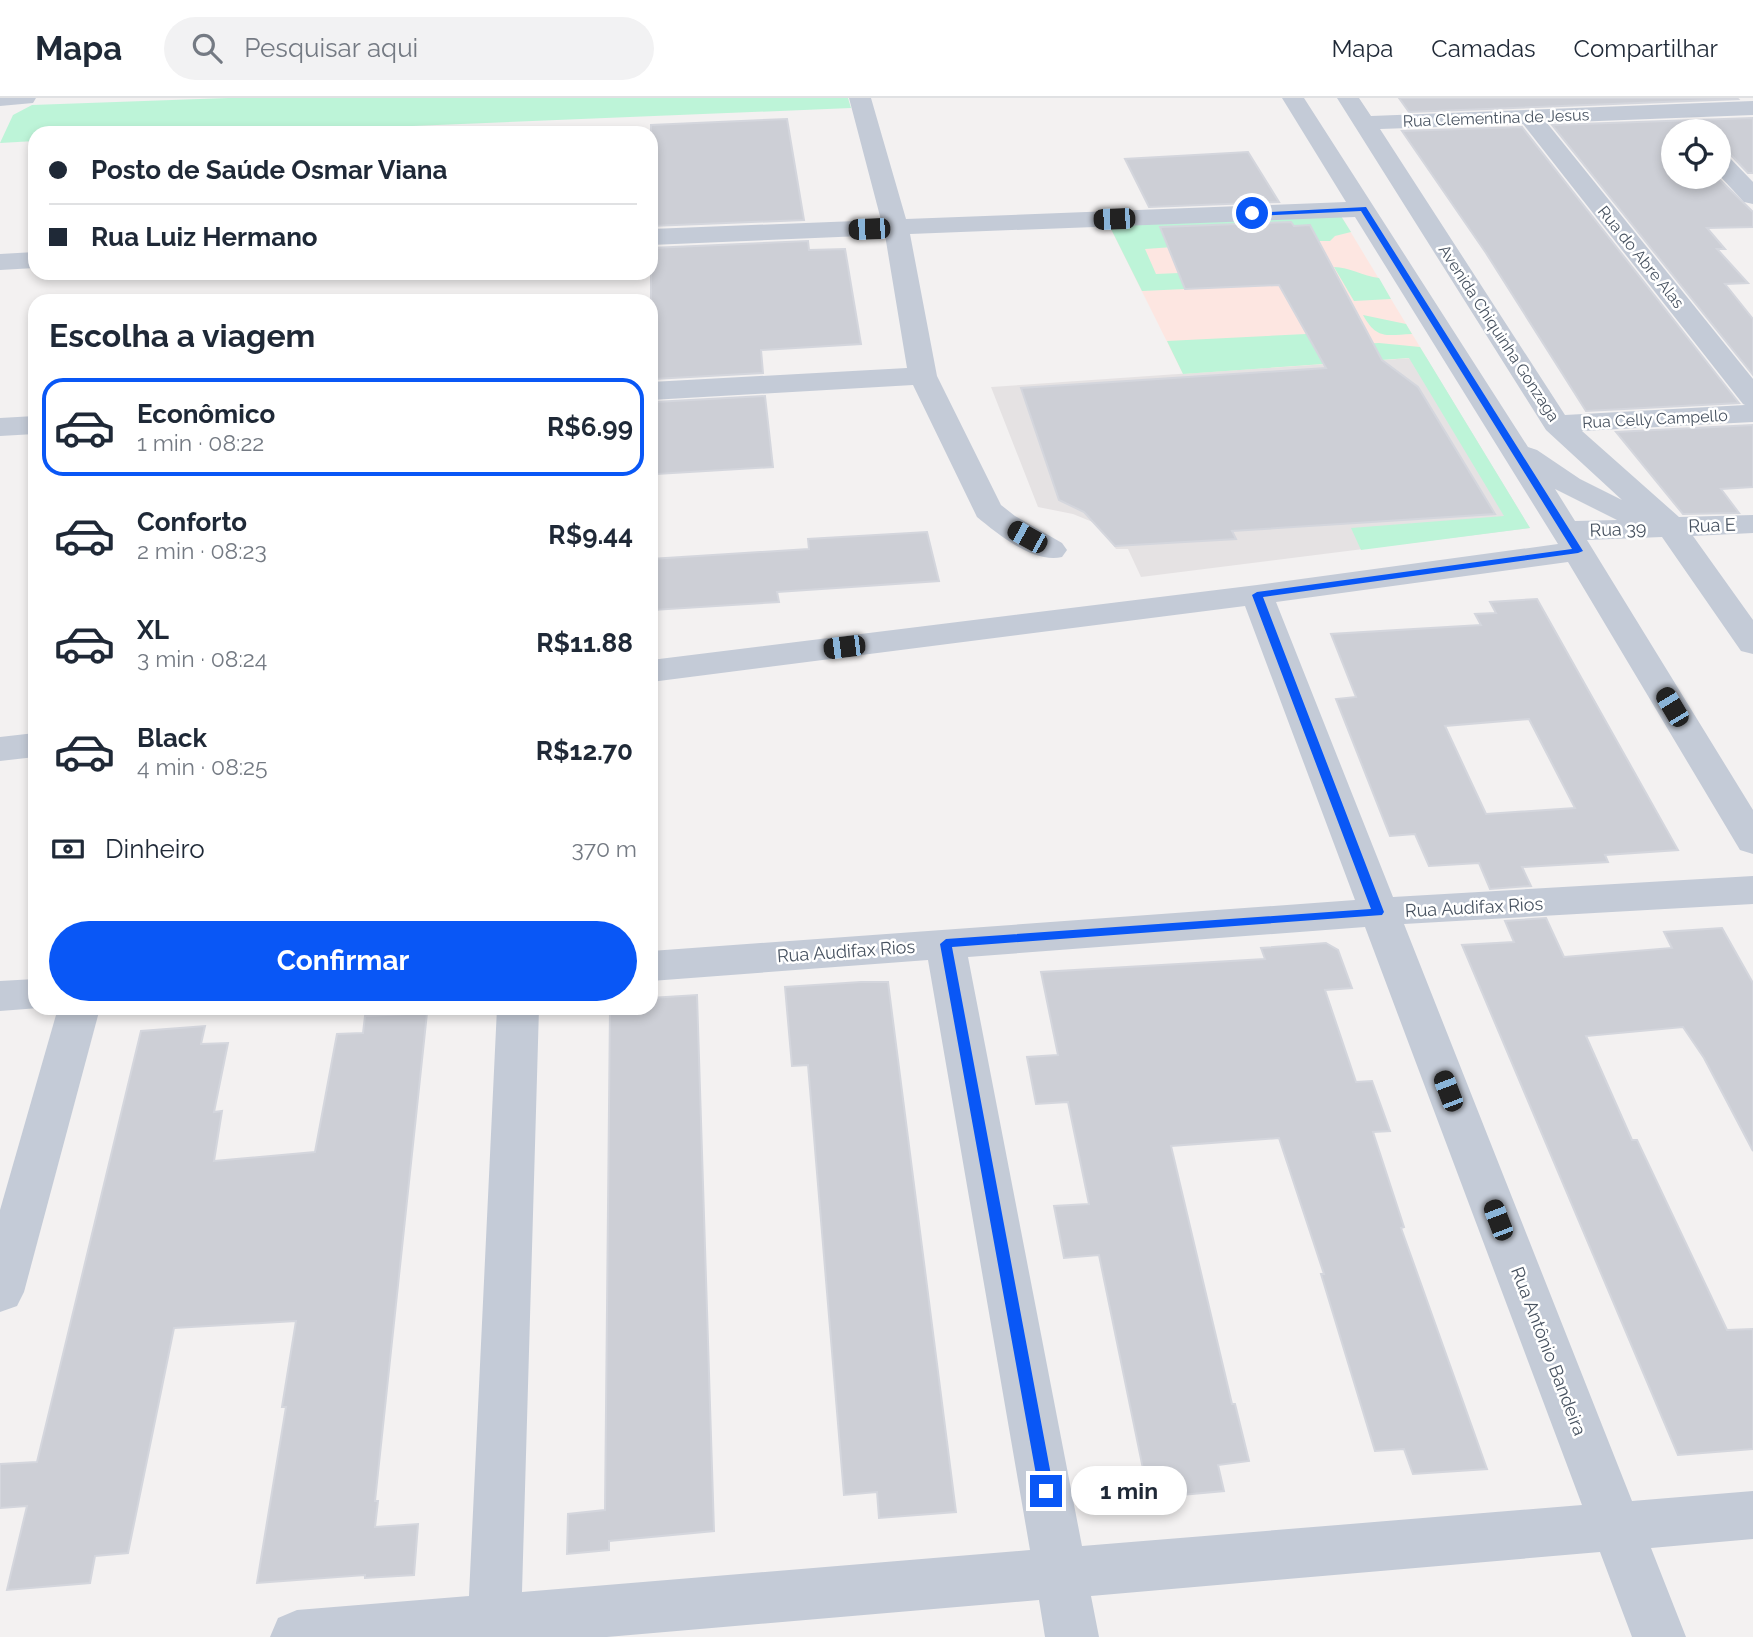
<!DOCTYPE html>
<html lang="pt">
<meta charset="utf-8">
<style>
:root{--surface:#fff;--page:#f2f2f3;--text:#1f2937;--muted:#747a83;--line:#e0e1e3;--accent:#0957f6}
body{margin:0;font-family:Raleway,sans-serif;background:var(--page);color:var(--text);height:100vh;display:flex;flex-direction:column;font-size:26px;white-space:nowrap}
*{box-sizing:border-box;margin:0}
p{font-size:23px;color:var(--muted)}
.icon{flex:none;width:38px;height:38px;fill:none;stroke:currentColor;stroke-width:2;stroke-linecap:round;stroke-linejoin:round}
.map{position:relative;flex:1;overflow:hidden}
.drawer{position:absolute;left:28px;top:196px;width:630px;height:721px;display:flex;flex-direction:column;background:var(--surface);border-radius:21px;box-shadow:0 4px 10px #0003}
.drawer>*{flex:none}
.hud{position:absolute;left:28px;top:28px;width:630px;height:154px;border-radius:21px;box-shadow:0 4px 10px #0003;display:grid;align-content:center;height:154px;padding:0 21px;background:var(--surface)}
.tools{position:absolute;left:1661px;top:21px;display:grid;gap:14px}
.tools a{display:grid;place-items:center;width:70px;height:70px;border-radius:50%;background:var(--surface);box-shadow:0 4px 10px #0003;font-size:35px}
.end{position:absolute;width:32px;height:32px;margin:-16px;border:9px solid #0957f6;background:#fff;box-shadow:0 0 0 4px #fff}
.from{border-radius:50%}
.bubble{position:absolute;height:49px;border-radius:24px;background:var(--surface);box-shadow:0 4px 10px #0003;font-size:23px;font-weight:700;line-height:49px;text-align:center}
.car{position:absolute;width:21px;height:42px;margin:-21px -10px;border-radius:9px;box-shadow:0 0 5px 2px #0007;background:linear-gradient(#222 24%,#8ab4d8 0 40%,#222 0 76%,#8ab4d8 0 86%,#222 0)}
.hud b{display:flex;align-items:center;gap:24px;height:66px;font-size:26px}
.hud b+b{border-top:2px solid var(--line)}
.hud i{width:18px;height:18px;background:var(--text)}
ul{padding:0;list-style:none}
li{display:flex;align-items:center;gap:21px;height:98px;margin:0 14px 10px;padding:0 7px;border:4px solid transparent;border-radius:21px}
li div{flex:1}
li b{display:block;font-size:26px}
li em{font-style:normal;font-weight:700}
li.selected{border-color:var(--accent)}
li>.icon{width:63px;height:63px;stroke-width:1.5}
h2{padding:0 21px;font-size:32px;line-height:84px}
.pay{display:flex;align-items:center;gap:18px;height:77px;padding:0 21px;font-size:26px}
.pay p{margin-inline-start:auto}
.cta{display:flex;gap:14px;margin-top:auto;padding:14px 21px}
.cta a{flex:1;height:80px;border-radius:42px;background:var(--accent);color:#fff;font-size:28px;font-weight:700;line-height:80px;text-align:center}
header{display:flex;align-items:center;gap:42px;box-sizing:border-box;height:98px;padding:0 35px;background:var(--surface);border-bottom:2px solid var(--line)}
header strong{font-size:33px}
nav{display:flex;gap:38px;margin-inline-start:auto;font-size:24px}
.search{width:490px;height:63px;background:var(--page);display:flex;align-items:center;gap:18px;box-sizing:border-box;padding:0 24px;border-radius:38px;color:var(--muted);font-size:26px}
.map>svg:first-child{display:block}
.education{fill:#e5e2e3}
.medical{fill:#fde6e1}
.green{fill:#bdf4d8}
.building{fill:#cdcfd6;stroke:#d4d6dd;stroke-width:2;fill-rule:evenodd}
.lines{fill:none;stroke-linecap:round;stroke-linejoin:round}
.minor{fill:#c4cbd7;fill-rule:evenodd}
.route{fill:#0957f6}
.labels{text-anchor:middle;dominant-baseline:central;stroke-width:5;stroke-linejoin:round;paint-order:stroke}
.far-street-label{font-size:16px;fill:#475260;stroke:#fff}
.street-label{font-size:18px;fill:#475260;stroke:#fff}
</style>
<header>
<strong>Mapa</strong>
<div class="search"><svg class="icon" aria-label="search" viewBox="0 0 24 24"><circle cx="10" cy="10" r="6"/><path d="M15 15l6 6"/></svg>Pesquisar aqui</div>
<nav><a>Mapa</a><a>Camadas</a><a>Compartilhar</a></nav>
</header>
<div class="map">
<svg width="1753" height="1539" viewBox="0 0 1753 1539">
<rect width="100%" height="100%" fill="#f3f1f1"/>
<polygon class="education" points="1426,259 1530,430 1141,479 1128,451 1116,451 1095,425 1073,416 1038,409 991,289"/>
<polygon class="medical" points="1341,118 1426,259 1183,276 1109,127"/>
<g class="green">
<polygon points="228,0 848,0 851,10 243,35 35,35 35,43 0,45 13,17 32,7"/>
<polygon points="1341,118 1351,134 1335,138 1330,143 1319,143 1310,127 1166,135 1173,149 1145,151 1156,176 1179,175 1185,191 1142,193 1109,127"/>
<path d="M 1334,169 C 1349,169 1363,178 1379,180 L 1391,201 L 1354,203 Z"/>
<path d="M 1363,217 L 1406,226 L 1412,236 C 1386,237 1377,242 1363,217 Z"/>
<polygon points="1306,236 1314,248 1379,245 1420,249 1530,430 1361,452 1351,430 1504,418 1409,260 1183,276 1167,243"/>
</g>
<g class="building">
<polygon points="1399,0 1737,0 1738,1 1409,14"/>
<polygon points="1753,20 1753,75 1748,75 1728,54 1718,51 1718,33 1673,33 1673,79 1717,79 1753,114 1753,129 1707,130 1725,151 1717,151 1748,185 1725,186 1753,221 1753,277 1552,27"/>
<polygon points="787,21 804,122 651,128 651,27"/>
<polygon points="1522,29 1739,305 1586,313 1486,155 1402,33"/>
<polygon points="1248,54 1279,104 1149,109 1125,61"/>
<polygon points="1291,124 1294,128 1310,127 1382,262 1418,289 1495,416 1232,433 1236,441 1115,448 1084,414 1059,402 1021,290 1326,270 1279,187 1185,191 1160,129"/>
<polygon points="808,143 809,152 845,151 861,246 761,252 763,275 654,281 653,258 651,258 651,150"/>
<polygon points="765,298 773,369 657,376 655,304"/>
<polygon points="1753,327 1753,389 1721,391 1739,415 1683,416 1616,334"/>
<polygon points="927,434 939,483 777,494 779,504 653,512 651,461 809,451 808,441"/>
<path d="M 1537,501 L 1678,752 L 1605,757 L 1608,764 L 1522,769 L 1531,788 L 1490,791 L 1479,765 L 1429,768 L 1415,736 L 1390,738 L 1336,601 L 1356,599 L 1331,536 L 1481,527 L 1475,516 L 1496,515 L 1490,504 ZM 1529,621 L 1575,710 L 1486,716 L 1445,628 Z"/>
<polygon points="1546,820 1564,859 1672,850 1664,834 1722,830 1753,885 1753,1053 1704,960 1683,929 1586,938 1632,1042 1637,1042 1727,1232 1753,1231 1753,1351 1678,1357 1462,847 1514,844 1505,823"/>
<polygon points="1326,845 1338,852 1352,890 1325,892 1356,984 1372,983 1390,1033 1373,1034 1404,1129 1401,1130 1487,1371 1413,1376 1404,1351 1375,1353 1321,1176 1324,1176 1279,1040 1171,1048 1232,1306 1235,1306 1249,1363 1218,1367 1224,1393 1149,1400 1099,1157 1064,1160 1054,1108 1089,1106 1068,1004 1036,1006 1027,959 1058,957 1041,874 1265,861 1261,850"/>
<polygon points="861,884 888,884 956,1414 879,1420 877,1394 844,1397 808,967 792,968 785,889"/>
<polygon points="697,897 714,1433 609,1443 609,1452 567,1456 568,1416 605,1412 610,910 651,910 651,900"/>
<polygon points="427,915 375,1403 378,1403 375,1429 418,1426 414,1477 365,1480 365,1477 257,1485 286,1309 282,1309 296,1223 174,1230 128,1455 95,1458 90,1485 7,1492 27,1408 0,1410 0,1366 37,1364 141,933 205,928 201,946 228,945 214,1014 222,1013 214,1063 315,1054 337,936 363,935 365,918"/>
</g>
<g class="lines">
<g class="minor">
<polygon points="0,0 36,0 33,5 0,8"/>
<path d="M 849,0 L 871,0 L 906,121 L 1346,104 L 1282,0 L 1304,0 L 1528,349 L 1537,352 L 1580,381 L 1622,402 L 1546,332 L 1337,0 L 1359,0 L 1371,18 L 1753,3 L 1753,17 L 1547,25 L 1753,281 L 1753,324 L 1582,333 L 1679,419 L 1753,417 L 1753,435 L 1693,438 L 1753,522 L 1753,556 L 1741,553 L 1662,439 L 1587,442 L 1753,712 L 1753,756 L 1740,752 L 1568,464 L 1276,504 L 1393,799 L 1753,778 L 1753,806 L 1404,826 L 1632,1403 L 1753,1393 L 1753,1441 L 1651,1450 L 1686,1539 L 1632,1539 L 1600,1454 L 1091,1498 L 1099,1539 L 1045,1539 L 1039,1502 L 607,1539 L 270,1539 L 278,1520 L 297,1512 L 469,1498 L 497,910 L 539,910 L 522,1494 L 1030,1452 L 928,862 L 651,883 L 651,853 L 1355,802 L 1245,508 L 651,584 L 651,562 L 1257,487 L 1558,446 L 1355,119 L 910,136 L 937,278 L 1001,407 L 1015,418 L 1062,445 L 1067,452 L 1062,459 C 1034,466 998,436 977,419 L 913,287 L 651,302 L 651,284 L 907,270 L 885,137 L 651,147 L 651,131 L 881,122 ZM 1523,26 L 1743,306 L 1745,307 L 1565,317 L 1380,31 ZM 1555,391 L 1617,422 L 1575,423 ZM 1365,829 L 1582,1407 L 1082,1448 L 968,859 Z"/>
<polygon points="1718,54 1726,56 1753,84 1753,106 1744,104 1718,76"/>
<polygon points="35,154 35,170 0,172 0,156"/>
<polygon points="35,318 35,336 0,338 0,320"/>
<polygon points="35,635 35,659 0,663 0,639"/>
<polygon points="35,881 35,910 39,910 0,913 0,883"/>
<polygon points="58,910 100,910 24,1194 17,1208 0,1214 0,1112"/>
</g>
</g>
<polygon class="route" points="1366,109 1583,453 1578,455 1263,499 1384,814 1382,817 952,849 1054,1393 1052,1398 1046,1400 1041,1398 1039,1393 940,846 946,841 1371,811 1252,497 1257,494 1572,451 1361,113 1252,118 1249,115"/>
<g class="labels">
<g class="far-street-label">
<text transform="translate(1496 20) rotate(-2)">Rua Clementina de Jesus</text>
<text transform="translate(1641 159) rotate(51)">Rua do Abre Alas</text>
<text transform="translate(1499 235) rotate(57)">Avenida Chiquinha Gonzaga</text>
<text transform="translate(1655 321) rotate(-3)">Rua Celly Campello</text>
</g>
<g class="street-label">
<text transform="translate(1712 427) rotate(-2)">Rua E</text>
<text transform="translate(1618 431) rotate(-2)">Rua 39</text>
<text transform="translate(1474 809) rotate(-3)">Rua Audifax Rios</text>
<text transform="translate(846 853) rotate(-4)">Rua Audifax Rios</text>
<text transform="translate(1549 1253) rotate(69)">Rua Antônio Bandeira</text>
</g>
</g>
</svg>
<div class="tools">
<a><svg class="icon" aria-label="locate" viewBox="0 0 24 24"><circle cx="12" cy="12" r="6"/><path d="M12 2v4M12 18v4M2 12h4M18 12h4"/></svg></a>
</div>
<i class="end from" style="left:1252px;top:115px"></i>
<i class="end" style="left:1046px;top:1393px"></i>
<div class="bubble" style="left:1071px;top:1368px;width:116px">1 min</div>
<i class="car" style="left:1114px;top:121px;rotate:268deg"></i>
<i class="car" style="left:869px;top:131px;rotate:268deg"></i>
<i class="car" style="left:1027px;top:439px;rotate:299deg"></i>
<i class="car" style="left:844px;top:549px;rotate:263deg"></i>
<i class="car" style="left:1672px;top:609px;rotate:329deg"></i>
<i class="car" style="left:1448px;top:993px;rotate:339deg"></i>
<i class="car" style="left:1498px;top:1122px;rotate:339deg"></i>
<div class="hud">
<b><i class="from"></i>Posto de Saúde Osmar Viana</b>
<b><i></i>Rua Luiz Hermano</b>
</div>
<section class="drawer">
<h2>Escolha a viagem</h2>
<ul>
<li class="selected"><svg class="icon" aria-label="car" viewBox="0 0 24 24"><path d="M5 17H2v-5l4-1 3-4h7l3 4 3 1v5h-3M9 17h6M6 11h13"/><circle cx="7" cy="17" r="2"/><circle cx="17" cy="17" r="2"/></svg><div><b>Econômico</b><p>1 min · 08:22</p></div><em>R$6.99</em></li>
<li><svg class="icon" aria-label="car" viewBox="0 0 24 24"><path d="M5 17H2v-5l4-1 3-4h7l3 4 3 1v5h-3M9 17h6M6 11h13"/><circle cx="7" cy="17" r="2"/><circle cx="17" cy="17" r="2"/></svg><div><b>Conforto</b><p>2 min · 08:23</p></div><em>R$9.44</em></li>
<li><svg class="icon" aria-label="car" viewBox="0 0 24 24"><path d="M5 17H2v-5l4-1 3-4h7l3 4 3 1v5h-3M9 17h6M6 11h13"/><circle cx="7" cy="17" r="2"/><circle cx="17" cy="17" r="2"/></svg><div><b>XL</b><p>3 min · 08:24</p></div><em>R$11.88</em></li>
<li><svg class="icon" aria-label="car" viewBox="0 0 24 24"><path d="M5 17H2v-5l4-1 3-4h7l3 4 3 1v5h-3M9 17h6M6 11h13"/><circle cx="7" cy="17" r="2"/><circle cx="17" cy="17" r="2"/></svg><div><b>Black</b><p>4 min · 08:25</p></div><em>R$12.70</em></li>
</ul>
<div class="pay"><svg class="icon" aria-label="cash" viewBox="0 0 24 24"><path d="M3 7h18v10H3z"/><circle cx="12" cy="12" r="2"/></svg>Dinheiro<p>370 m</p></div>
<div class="cta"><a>Confirmar</a></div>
</section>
</div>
